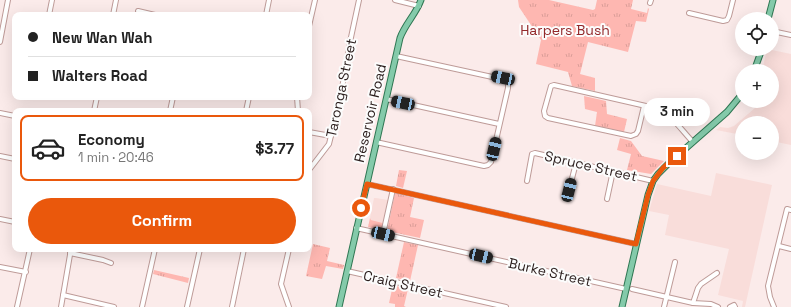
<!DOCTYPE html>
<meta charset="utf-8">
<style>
:root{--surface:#fff;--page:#f2f2f2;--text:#222;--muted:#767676;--line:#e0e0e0;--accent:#ea580c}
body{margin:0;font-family:"Space Grotesk",sans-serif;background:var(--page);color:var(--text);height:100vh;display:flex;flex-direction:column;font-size:15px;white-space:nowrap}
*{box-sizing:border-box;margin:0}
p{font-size:13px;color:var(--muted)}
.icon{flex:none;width:22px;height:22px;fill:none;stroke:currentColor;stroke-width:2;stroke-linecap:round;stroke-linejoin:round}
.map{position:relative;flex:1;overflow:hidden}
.panel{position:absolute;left:12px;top:108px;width:300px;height:144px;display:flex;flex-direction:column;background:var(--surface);border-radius:8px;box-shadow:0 4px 16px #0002}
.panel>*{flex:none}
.guide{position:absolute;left:12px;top:12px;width:300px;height:88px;border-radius:8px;box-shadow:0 4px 16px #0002;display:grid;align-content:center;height:88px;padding:0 16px;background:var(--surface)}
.controls{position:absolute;left:735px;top:12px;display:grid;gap:8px}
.controls a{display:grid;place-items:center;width:44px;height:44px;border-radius:50%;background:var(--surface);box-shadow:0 4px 16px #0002;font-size:20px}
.end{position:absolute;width:18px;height:18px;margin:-9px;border:5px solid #ea580c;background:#fff;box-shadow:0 0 0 2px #fff}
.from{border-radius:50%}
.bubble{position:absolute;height:28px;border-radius:14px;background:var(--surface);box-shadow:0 4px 16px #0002;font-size:13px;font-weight:700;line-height:28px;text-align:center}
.car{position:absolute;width:12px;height:24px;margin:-12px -6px;border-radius:5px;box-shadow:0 0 3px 1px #0007;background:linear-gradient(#222 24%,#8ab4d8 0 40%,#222 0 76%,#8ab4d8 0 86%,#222 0)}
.guide b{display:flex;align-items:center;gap:14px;height:38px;font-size:15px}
.guide b+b{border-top:1px solid var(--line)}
.guide i{width:10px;height:10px;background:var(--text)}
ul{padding:7px 0 0;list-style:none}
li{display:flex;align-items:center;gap:12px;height:66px;margin:0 8px 6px;padding:0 8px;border:2px solid transparent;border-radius:8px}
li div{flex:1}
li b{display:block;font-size:15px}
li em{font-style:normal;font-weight:700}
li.selected{border-color:var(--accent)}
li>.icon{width:36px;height:36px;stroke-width:1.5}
.cta{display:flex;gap:8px;margin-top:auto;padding:8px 16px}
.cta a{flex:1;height:46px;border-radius:24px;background:var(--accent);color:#fff;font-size:16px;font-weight:700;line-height:46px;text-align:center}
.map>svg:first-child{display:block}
.built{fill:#f9ddda}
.park{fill:url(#park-tufts)}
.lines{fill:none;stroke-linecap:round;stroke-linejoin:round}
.minor-casing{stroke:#be9b98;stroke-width:6}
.major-casing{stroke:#2f7753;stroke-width:7}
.minor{stroke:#fff;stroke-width:4}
.major{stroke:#84caaa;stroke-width:5}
.route{stroke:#ea580c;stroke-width:5}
.labels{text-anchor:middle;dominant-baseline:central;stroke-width:4;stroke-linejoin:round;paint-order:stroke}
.park-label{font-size:14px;fill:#93292b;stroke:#fcfcfc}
.street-label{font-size:14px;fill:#2a1d1c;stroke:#fcfcfc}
</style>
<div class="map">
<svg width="791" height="307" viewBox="0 0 791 307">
<defs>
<pattern id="park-tufts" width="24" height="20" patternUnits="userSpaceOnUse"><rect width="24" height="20" fill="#feb7b1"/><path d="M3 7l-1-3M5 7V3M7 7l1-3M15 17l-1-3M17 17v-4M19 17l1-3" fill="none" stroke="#da9d98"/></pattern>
</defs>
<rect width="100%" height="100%" fill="#fbebea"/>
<g class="built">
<polygon points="767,49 791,54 791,145 772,141 772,123 742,123 742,135 716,130 720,127 728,128 734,126 755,108 757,105 757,101 772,101 772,71 762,71"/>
<polygon points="716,173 772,185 745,307 742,307 743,301 718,295 729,249 665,235 669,215 649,211 657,184 711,196"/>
<polygon points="374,198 376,198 388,200 383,223 371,220 370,218"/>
</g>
<g class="park">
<polygon points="518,0 549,0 593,10 595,9 597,0 633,0 631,9 647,13 648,8 649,9 646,22 636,21 628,52 588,42 580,74 595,78 595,91 572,86 568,72 536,64 541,40 519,7"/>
<polygon points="584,96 606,101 607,114 627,119 624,132 595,126 597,112 585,109"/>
<polygon points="620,138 631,141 642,156 664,161 651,174 627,170 631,154 617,150"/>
<polygon points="399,170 407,171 403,188 396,186"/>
<polygon points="395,193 414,198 410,217 424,220 420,238 387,231"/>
<polygon points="370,218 371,220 383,223 382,230 368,227"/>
<polygon points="404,242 418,245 410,281 396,278"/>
<polygon points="313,244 330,248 327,261 344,265 343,269 326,266 322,279 306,276"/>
<polygon points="154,270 189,278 188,283 153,274"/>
<polygon points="393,285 408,289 404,306 406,307 395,307 395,304 389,303"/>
</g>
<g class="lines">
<defs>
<g id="minor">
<polyline points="395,0 419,6"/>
<polyline points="650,3 651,0"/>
<polyline points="138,11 155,15"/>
<polyline points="689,13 723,21 727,20 729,16 733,0"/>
<polyline points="49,15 52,0"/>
<polyline points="113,15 116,0"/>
<polyline points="266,15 269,0"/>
<polyline points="309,26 315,0"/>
<polyline points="772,31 791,35"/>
<polyline points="0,42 8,0"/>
<polyline points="297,97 298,111"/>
<polyline points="386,99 499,124"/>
<path d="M 644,106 L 638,131 L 636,134 L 631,136 L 548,118 L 545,116 L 544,111 L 551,86 L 554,85 L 659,109 C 670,113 684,133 693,142"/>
<polyline points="94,111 97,97"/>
<polyline points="170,111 173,97"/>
<polyline points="246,111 249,97"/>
<polyline points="0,113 15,116"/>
<polyline points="309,132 331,136"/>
<polyline points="376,142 484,166 488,165 491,162 508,88 508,84 506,80 396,56"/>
<polyline points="0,156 15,159"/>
<polyline points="309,170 329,144 341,94 350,42 359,0"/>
<polyline points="527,181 532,154 535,153 653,181"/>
<polyline points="367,184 636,244"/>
<polyline points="569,190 576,163"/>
<polyline points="607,199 613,171"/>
<polyline points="0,219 15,222"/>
<polyline points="356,228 626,289"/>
<polyline points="383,234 393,189"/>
<polyline points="779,246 791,249"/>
<polyline points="289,249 281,284 289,307"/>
<polyline points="70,253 103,260 111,263"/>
<polyline points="0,267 26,272"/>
<polyline points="347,271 506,307"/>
<polyline points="632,289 693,303 711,304 718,307"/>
<polyline points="63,295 114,307"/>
<polyline points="693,303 698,288 701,284 717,273"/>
<polyline points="17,307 30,249"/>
<polyline points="61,307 71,249"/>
<polyline points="142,307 155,249"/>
<polyline points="187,307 200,249"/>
<polyline points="232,307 244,249"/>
<polyline points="664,307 675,262"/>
<polyline points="730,307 734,305 735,307"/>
<polyline points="774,307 770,297 768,286 787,209 791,210"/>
</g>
<g id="major">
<polyline points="768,19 773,0"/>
<polyline points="754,71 762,49"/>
<path d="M 339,307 L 400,38 C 405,24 416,14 421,0"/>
<polyline points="622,307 648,195 653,181 658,174 669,163 727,112 742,94"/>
</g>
</defs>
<use href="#minor" class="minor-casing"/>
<use href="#major" class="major-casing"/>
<use href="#minor" class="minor"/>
<use href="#major" class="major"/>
</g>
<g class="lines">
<polyline class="route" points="361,208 367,184 636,244 648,195 653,181 663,168 677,156"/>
</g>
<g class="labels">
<g class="park-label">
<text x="565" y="30">Harpers Bush</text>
</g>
<g class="street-label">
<text transform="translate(341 88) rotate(-78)">Taronga Street</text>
<text transform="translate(370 113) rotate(-77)">Reservoir Road</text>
<text transform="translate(591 166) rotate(13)">Spruce Street</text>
<text transform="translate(550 272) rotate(13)">Burke Street</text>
<text transform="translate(403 284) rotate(13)">Craig Street</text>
</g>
</g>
</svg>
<div class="controls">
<a><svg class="icon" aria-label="locate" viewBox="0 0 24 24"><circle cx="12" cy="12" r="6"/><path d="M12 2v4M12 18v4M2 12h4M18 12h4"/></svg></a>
<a>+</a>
<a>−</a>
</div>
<i class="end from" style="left:361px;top:208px"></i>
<i class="end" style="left:677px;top:156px"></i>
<div class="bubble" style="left:644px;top:98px;width:66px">3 min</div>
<i class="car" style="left:503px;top:78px;rotate:282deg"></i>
<i class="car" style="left:403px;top:103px;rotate:282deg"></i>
<i class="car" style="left:494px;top:149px;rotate:13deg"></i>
<i class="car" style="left:569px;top:190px;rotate:14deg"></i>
<i class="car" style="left:383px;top:234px;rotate:103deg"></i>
<i class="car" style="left:481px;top:256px;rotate:103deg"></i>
<div class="guide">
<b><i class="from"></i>New Wan Wah</b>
<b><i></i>Walters Road</b>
</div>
<section class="panel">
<ul>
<li class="selected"><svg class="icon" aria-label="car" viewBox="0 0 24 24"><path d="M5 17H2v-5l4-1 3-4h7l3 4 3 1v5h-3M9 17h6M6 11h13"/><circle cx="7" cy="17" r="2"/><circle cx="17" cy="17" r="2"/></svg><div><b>Economy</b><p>1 min · 20:46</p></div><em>$3.77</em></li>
</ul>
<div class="cta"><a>Confirm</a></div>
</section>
</div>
